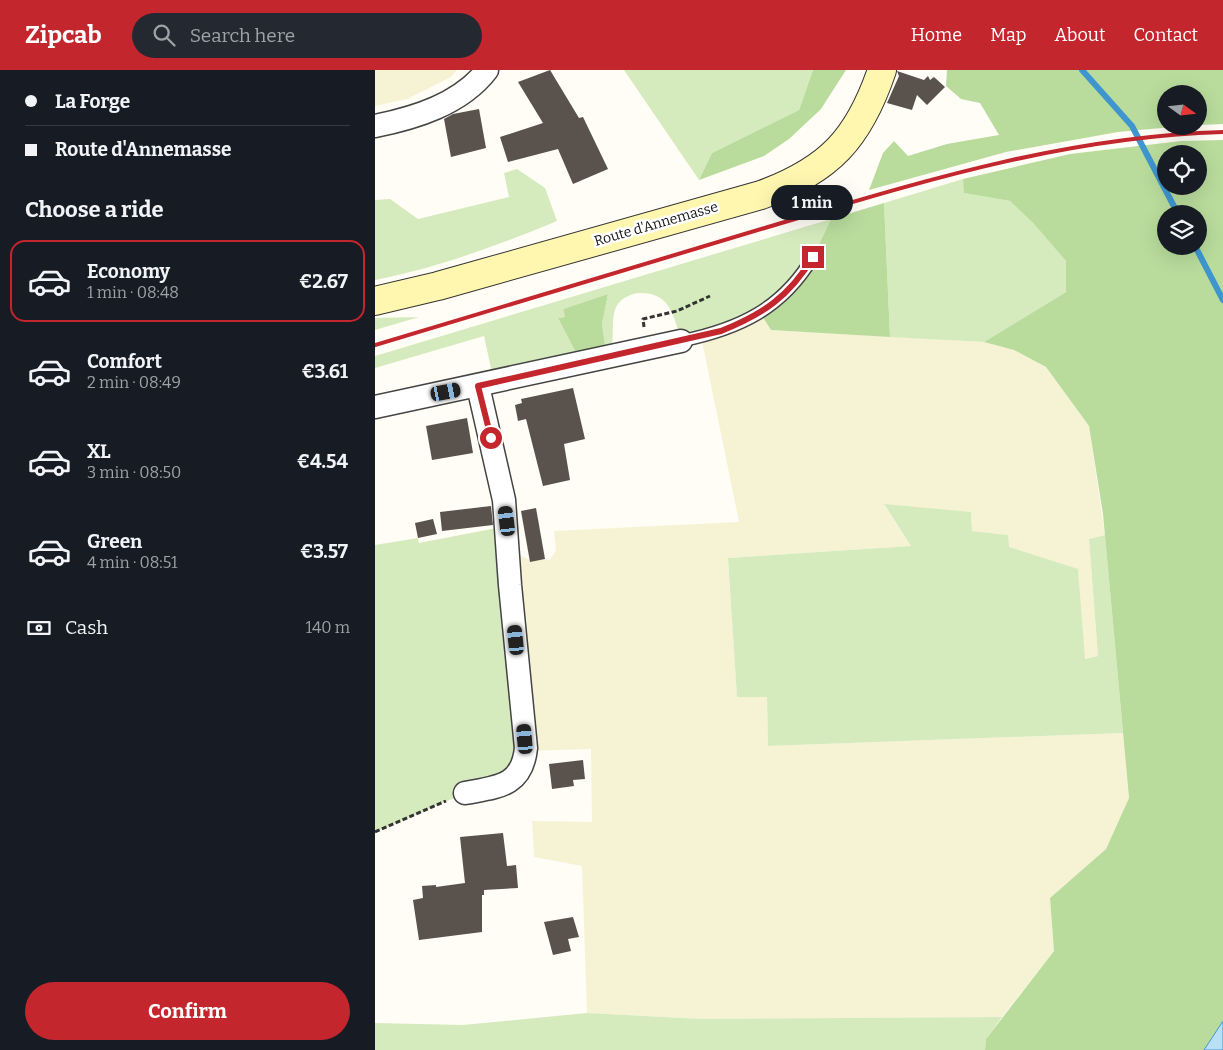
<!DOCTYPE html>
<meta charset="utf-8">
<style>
:root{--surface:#171b24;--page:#242831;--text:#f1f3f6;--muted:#9ea1a6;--line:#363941;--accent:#c4262e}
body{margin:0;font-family:Bitter,serif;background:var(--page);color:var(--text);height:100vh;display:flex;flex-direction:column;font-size:19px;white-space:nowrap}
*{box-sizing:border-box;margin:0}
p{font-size:16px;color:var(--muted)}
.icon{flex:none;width:28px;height:28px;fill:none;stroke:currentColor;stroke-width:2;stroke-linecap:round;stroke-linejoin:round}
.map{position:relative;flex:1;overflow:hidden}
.details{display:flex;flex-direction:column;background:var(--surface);width:375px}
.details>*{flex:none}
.hud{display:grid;align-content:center;height:110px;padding:0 25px;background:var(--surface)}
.needle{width:32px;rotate:105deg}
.buttons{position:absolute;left:782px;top:15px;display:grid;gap:10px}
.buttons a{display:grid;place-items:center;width:50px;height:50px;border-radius:50%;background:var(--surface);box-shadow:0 5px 20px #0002;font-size:25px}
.end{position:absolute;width:22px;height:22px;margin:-11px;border:6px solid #c4262e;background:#fff;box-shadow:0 0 0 2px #fff}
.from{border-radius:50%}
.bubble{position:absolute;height:35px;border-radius:18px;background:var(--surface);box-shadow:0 5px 20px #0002;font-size:16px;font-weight:700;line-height:35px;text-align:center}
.car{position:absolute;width:15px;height:30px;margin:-15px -8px;border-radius:6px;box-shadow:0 0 4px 1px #0007;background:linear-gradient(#222 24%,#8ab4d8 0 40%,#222 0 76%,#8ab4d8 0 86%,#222 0)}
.hud b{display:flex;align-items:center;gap:18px;height:48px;font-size:19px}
.hud b+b{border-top:1px solid var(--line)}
.hud i{width:12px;height:12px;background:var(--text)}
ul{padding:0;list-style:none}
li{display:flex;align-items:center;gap:15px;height:82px;margin:0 10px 8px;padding:0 15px;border:2px solid transparent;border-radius:15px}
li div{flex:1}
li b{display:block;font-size:19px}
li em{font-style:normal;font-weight:700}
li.on{border-color:var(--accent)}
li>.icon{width:45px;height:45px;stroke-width:1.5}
h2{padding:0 25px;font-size:22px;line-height:60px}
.pay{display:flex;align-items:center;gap:12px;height:55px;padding:0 25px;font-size:19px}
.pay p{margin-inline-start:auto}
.button{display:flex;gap:10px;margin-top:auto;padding:10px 25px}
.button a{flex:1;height:58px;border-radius:30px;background:var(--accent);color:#fff;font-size:20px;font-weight:700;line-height:58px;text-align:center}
header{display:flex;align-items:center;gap:30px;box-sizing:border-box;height:70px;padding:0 25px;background:var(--accent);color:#fff}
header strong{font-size:24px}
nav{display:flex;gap:28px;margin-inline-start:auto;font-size:18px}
.search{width:350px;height:45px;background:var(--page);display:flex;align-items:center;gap:12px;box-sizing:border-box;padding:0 18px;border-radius:28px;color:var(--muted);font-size:19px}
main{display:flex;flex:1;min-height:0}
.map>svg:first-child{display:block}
.farmland{fill:#f6f3d4}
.green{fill:#d5ebbd}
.forest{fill:#b9dc9c;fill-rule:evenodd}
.water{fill:#b9e0f7;stroke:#3f96cf}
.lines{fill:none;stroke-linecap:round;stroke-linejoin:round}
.stream{stroke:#3f96cf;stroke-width:6}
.building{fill:#5a524d}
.service-casing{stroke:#444;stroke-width:14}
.minor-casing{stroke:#444;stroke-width:25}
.secondary-casing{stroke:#333;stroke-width:30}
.path{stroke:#333;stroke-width:3;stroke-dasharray:5 2.5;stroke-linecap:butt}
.service{stroke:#fff;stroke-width:11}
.minor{stroke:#fff;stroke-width:22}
.secondary{stroke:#fff6b0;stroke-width:28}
.rail{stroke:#c4262e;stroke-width:4}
.route{stroke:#c4262e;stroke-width:6}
.labels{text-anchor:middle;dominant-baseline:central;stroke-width:5;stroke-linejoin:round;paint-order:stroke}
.street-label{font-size:14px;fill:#111;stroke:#fff}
</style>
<header>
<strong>Zipcab</strong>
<div class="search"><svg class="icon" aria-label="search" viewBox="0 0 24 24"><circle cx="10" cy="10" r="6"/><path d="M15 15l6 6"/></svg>Search here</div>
<nav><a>Home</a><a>Map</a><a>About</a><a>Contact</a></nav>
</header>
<main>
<section class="details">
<div class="hud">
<b><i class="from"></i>La Forge</b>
<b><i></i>Route d'Annemasse</b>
</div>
<h2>Choose a ride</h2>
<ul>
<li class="on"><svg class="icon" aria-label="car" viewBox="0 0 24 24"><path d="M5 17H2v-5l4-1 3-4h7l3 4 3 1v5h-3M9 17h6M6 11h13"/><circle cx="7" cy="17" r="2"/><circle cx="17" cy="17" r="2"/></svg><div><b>Economy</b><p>1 min · 08:48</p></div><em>€2.67</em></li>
<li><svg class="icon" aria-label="car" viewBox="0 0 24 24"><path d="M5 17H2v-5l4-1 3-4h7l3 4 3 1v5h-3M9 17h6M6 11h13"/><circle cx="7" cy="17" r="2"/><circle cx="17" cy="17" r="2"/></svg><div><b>Comfort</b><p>2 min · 08:49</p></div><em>€3.61</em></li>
<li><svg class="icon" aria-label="car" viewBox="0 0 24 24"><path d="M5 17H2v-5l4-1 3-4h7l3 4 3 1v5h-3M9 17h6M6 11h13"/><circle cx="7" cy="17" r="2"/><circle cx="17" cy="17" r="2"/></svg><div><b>XL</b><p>3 min · 08:50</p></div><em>€4.54</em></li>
<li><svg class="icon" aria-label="car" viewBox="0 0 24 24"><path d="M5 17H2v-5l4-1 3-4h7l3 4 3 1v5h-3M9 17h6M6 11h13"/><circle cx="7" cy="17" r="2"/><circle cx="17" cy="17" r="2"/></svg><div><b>Green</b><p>4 min · 08:51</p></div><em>€3.57</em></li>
</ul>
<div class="pay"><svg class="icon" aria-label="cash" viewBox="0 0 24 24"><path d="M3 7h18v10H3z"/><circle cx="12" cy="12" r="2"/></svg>Cash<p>140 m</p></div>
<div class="button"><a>Confirm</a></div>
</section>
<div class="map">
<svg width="848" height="980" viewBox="0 0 848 980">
<rect width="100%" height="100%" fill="#fffdf5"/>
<g class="farmland">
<polygon points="0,0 82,0 76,7 32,29 0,36"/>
<polygon points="385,243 396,260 609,272 639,280 671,297 714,356 730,465 714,469 723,586 709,589 703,500 633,477 633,465 597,461 596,443 509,435 536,476 353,488 362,626 392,627 393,676 748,663 754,728 731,779 675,828 679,881 627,947 327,949 212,943 207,796 159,787 157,751 217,752 216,679 151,681 144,485 155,490 175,490 181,480 179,461 364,452 326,266"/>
</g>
<g class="green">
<polygon points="249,0 438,0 424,40 337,83 324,110"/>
<path d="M 142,99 L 170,118 L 182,151 C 124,175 62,198 0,210 L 0,130 L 15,129 L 43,149 L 134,127 L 129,103 Z"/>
<polygon points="588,109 590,123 635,131 658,153 691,191 691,222 609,272 515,267 509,133"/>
<path d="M 456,149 L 438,187 L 401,232 L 306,271 C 299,246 295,221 263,223 C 255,224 245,229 241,237 C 236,249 239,262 237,275 L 230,275 L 227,254 L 233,224 L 188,239 L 190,247 L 183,248 L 206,293 L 119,312 L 109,266 L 0,298 L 0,286 Z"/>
<polygon points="44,247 0,260 0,248"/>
<polygon points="509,434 596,442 597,461 633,465 634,477 703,499 710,589 723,586 714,469 730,465 748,663 393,676 392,627 362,627 353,488 536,476"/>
<polygon points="132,456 149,691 84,726 0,762 0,475 43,468 44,473"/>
<polygon points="212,943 327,949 627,947 611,969 610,980 0,980 0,953 88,955"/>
</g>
<g class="forest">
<polygon points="438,0 471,0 446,39 414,69 389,86 324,110 337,83 424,40"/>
<polygon points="572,0 848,0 848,54 824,55 824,24 791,24 791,56 808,56 743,62 631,82 494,120 508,83 519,71 533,86 572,74 624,65 605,33 586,29 571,16"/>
<path d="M 848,70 L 848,951 L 829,980 L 610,980 L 611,969 L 679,881 L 675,828 L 731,779 L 754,728 L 728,444 L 714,356 L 671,297 L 639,280 L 609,272 L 691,222 L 691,191 L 658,153 L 635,131 L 589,123 L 588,109 L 695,84 L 806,71 ZM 791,84 L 824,84 L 824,116 L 791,116 ZM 791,144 L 824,144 L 824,176 L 791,176 Z"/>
<polygon points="509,133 515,267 396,260 385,243 438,187 456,149"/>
<polygon points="233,224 227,254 230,275 215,280 200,281 183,248 190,247 188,239"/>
</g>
<polygon class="water" points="848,951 848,980 829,980"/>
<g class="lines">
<g class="stream">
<polyline points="707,0 757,56 803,144"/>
<polyline points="820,176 848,230"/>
</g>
</g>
<g class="building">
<polygon points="175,0 204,48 208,47 233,99 198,114 183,79 133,92 125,67 168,53 143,12"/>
<polygon points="522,1 549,10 553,6 555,10 559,7 570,17 552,35 542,25 537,40 512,33 524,6"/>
<polygon points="104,39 111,78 76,87 69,49 78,44"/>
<polygon points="198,318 210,369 189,374 195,410 168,416 151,349 143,351 140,335 147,333 146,329"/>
<polygon points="92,348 98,383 57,390 51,356"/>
<polygon points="116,436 118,455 67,461 65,442"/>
<polygon points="161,438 170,489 155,492 146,441"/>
<polygon points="58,449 62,464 43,468 40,453"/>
<polygon points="208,690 210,709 198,710 199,716 177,719 174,694"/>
<polygon points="128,763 132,796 141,795 143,818 109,820 109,825 107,825 107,862 44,870 38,830 48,828 47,816 61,815 61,817 90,813 85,767"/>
<polygon points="198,847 204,867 193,869 196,881 178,885 169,852"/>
</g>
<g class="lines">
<defs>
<path id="service" d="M 306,271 C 364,259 407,239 438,187"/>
<g id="minor">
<path d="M 0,56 C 40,48 86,34 112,0"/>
<polyline points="0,337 306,271"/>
<path d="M 90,723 C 122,717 147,717 151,678 L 135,515 L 129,430 L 103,316"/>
</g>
<path id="secondary" d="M 0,231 L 63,216 L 386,125 C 455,100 484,68 507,0"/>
</defs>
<use href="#service" class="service-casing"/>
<use href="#minor" class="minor-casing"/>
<use href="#secondary" class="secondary-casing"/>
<g class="path">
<polyline points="269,257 268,249 302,241 335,226"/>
<polyline points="0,762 71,731"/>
</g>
<use href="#service" class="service"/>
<use href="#minor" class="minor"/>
<use href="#secondary" class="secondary"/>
<path class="rail" d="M 0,275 C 131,236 262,197 393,157 C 545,112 687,67 848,62"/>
</g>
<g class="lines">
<path class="route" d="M 116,368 L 103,316 L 346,261 C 388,244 414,227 438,187"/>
</g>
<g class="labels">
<g class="street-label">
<text transform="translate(281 154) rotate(-16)">Route d'Annemasse</text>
</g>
</g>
</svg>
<div class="buttons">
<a><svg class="needle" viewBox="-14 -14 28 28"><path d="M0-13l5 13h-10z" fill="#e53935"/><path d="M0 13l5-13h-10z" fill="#9ea1a6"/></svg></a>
<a><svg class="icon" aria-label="locate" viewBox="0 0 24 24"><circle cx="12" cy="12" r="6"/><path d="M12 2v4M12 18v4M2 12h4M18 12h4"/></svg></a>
<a><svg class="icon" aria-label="layers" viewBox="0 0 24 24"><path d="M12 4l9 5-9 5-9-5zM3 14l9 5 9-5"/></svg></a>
</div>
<i class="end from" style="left:116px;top:368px"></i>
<i class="end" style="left:438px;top:187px"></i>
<div class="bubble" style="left:396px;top:115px;width:82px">1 min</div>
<i class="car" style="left:71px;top:322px;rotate:79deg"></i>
<i class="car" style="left:132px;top:451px;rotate:353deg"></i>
<i class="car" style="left:141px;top:570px;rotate:354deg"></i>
<i class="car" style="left:150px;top:669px;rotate:355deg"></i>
</div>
</main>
